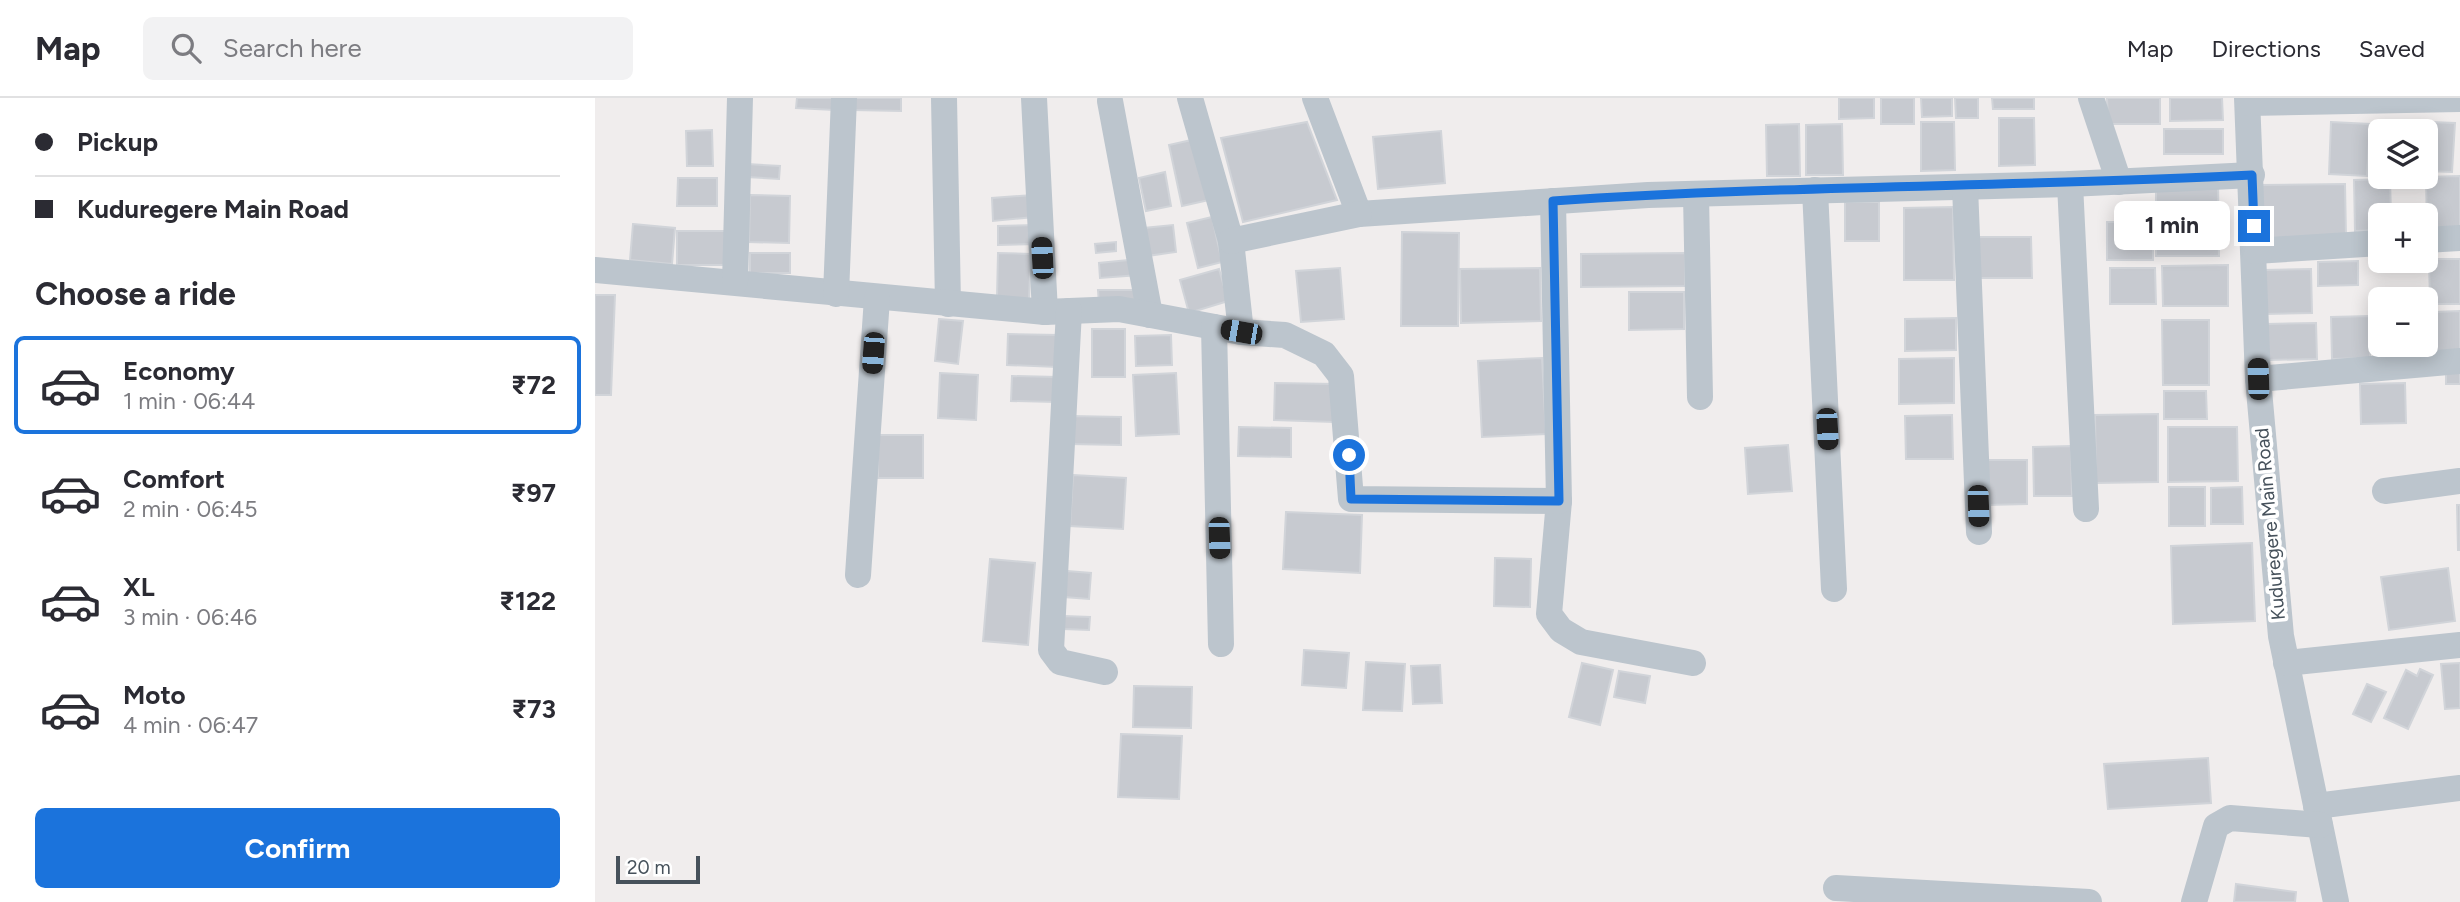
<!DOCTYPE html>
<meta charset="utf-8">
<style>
:root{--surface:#fff;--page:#f2f2f3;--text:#2b2b33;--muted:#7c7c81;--line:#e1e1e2;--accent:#1b73dc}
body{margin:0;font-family:Figtree,sans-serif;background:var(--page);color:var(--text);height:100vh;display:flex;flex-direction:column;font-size:26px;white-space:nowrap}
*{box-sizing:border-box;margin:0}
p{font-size:23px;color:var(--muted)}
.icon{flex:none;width:38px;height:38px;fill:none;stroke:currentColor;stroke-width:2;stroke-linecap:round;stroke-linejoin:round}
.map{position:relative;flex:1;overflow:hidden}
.panel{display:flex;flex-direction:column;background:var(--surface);width:595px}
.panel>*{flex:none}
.banner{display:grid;align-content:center;height:154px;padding:0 35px;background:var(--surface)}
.controls{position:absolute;left:1773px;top:21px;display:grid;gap:14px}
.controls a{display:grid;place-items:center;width:70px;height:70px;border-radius:10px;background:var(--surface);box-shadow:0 4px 18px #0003;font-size:35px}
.scale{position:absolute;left:21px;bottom:18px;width:84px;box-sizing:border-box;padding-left:7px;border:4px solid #46515b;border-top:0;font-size:19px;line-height:24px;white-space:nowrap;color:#46515b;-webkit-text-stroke:5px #fff;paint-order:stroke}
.end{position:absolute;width:32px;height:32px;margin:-16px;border:9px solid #1b73dc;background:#fff;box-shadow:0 0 0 4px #fff}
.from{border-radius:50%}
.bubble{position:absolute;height:49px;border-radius:10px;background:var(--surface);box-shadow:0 4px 18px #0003;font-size:23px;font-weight:700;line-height:49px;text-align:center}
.car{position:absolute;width:21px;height:42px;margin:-21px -10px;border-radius:9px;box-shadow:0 0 5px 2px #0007;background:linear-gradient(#222 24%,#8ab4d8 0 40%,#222 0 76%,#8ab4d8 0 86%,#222 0)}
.banner b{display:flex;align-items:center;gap:24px;height:66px;font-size:26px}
.banner b+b{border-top:2px solid var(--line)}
.banner i{width:18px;height:18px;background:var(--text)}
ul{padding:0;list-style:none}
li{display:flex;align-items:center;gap:21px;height:98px;margin:0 14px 10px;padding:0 21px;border:4px solid transparent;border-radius:10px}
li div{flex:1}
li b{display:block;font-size:26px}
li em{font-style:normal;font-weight:700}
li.selected{border-color:var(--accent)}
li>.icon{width:63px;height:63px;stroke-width:1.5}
h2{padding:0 35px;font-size:32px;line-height:84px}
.primary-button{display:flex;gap:14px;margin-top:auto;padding:14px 35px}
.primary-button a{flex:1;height:80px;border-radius:10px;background:var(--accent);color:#fff;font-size:28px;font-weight:700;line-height:80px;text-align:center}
header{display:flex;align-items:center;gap:42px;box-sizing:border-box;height:98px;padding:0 35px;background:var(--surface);border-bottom:2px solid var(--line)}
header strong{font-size:33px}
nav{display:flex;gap:38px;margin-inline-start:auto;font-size:24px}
.search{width:490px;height:63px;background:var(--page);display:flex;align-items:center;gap:18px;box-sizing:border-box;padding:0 24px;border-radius:10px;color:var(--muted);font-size:26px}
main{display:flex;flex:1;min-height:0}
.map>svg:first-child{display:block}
.building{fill:#c7cad0;stroke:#d1d4d9;stroke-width:2}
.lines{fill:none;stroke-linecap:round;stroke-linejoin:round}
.minor{stroke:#bcc5cd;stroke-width:26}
.route{stroke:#1b73dc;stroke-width:9}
.labels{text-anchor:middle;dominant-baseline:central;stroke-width:7;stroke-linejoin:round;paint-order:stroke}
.street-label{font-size:19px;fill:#46515b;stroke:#fff}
</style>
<header>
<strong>Map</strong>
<div class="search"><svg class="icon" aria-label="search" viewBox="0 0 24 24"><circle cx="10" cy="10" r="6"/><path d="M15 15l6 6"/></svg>Search here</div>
<nav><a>Map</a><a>Directions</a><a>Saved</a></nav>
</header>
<main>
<section class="panel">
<div class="banner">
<b><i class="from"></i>Pickup</b>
<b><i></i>Kuduregere Main Road</b>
</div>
<h2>Choose a ride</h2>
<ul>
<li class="selected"><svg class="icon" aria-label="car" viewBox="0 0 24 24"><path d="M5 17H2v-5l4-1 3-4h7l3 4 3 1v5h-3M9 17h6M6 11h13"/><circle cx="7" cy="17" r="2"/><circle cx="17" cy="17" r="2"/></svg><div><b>Economy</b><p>1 min · 06:44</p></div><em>₹72</em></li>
<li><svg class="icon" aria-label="car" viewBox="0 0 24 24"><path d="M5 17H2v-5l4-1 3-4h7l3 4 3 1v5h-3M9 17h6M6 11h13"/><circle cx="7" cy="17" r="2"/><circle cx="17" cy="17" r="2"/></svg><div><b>Comfort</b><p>2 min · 06:45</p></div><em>₹97</em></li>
<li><svg class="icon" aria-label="car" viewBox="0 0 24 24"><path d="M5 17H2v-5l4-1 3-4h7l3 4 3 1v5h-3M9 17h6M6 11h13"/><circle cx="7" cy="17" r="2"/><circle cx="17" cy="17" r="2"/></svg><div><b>XL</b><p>3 min · 06:46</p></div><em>₹122</em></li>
<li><svg class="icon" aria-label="car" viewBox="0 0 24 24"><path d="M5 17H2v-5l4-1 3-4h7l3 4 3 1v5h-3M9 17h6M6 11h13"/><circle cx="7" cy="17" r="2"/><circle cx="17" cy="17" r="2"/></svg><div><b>Moto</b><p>4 min · 06:47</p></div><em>₹73</em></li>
</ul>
<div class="primary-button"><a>Confirm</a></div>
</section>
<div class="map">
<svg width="1865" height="804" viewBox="0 0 1865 804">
<rect width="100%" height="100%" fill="#f0eded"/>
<g class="building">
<polygon points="202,0 240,0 239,12 201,10"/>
<polygon points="259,0 306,0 306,13 258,12"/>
<polygon points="1244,0 1279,0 1279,20 1244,21"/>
<rect x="1286" y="0" width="33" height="26"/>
<polygon points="1326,0 1357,0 1357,18 1327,19"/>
<polygon points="1360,0 1383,0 1383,20 1361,20"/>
<polygon points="1397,0 1439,0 1439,11 1398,11"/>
<polygon points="1512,0 1565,0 1565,26 1513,26"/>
<polygon points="1575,0 1627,0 1628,22 1575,23"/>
<polygon points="1404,20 1439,20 1440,67 1404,68"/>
<polygon points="1784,22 1860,25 1857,74 1830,73 1830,33 1785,33 1785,72 1782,72"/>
<polygon points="712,24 742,102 648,124 626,40"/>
<polygon points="1326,24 1359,24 1360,72 1326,73"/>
<polygon points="1736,24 1775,26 1772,78 1734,76"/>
<polygon points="1204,26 1205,78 1172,78 1171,27"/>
<polygon points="1247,26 1248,77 1211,77 1211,27"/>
<rect x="1569" y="31" width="59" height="25"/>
<polygon points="117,32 118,68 92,68 91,33"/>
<polygon points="846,33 850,85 783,91 778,39"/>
<polygon points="601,41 614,102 587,108 574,47"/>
<polygon points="152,66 185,68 184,81 152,79"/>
<polygon points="570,74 576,108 551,113 544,80"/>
<polygon points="1865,78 1865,129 1832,130 1831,79"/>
<polygon points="83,80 122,80 122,108 82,108"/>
<polygon points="1795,81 1796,117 1785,117 1785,132 1760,133 1759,82"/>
<polygon points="1623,83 1624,158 1561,158 1561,84"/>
<polygon points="1750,86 1751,139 1667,141 1666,87"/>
<polygon points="155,97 195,98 194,145 154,144"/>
<polygon points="437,97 439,119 398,123 397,100"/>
<rect x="1250" y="104" width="34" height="39"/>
<polygon points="1358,109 1359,182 1309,182 1309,110"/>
<polygon points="617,119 627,164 603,170 592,125"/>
<rect x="1512" y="124" width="46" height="38"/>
<polygon points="38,126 80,130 77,166 35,162"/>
<polygon points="442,127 443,146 403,147 403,128"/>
<polygon points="578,127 581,154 552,158 549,130"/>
<rect x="82" y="133" width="53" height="34"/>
<polygon points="807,134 864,135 863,228 806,228"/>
<polygon points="1381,139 1436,139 1437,180 1382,180"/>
<polygon points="521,144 521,153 501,155 500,146"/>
<rect x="155" y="155" width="40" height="20"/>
<polygon points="403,155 436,156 434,201 402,200"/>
<polygon points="1090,155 1090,188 986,189 986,156"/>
<polygon points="543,161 544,177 505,180 504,165"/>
<polygon points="1834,161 1865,161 1865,206 1835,206"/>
<polygon points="1763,163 1763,187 1723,188 1723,164"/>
<polygon points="1633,167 1633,208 1568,208 1567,168"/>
<polygon points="745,170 749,221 706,224 701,173"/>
<polygon points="945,170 946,223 866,225 865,171"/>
<polygon points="1515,170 1560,170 1561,206 1515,206"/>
<polygon points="624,171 633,203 594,215 585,182"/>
<polygon points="1716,171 1717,215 1670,216 1669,172"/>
<polygon points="503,192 540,192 540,206 504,206"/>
<polygon points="1034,194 1089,194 1089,231 1034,232"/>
<polygon points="0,197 20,197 16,297 0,297"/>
<polygon points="1865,213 1865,253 1841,254 1840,214"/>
<polygon points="1775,218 1775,260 1737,261 1736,219"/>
<polygon points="1361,220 1361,252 1310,253 1310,221"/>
<polygon points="344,221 368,223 363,266 340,263"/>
<polygon points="1567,222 1614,222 1614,287 1568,287"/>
<polygon points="1721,225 1722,261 1673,262 1672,226"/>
<rect x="497" y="231" width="33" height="48"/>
<polygon points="413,236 463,237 462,269 412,267"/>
<polygon points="576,237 577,267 541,268 540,238"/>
<polygon points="1789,247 1828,247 1829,257 1790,257"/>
<polygon points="947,260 951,336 887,339 883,263"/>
<polygon points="1359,260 1359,305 1304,306 1304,261"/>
<rect x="1851" y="269" width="14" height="17"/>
<polygon points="345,275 383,277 381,322 343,320"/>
<polygon points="581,275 584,336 541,338 538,277"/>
<polygon points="417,278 462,279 461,304 416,303"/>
<polygon points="680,285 740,286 739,324 679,322"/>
<polygon points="1810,285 1811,325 1766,326 1765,286"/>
<polygon points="1569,293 1611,293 1612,321 1569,321"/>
<polygon points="1563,316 1563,384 1501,385 1500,317"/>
<polygon points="1357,317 1358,361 1311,361 1310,318"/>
<polygon points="476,318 526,319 526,347 475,346"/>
<polygon points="644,329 696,330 696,359 643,358"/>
<polygon points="1573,329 1642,329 1643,383 1573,384"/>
<rect x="283" y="337" width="45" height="43"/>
<polygon points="1193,347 1197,393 1153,396 1150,350"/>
<polygon points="1476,348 1477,398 1439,398 1438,349"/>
<polygon points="1392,362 1432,362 1432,406 1392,407"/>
<polygon points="478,377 531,380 528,431 475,428"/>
<rect x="1574" y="389" width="36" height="39"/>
<polygon points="1647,389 1648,426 1616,426 1616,390"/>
<polygon points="1862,407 1865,407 1865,452 1863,452"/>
<polygon points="691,414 767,417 765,475 688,471"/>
<polygon points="1657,445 1660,523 1578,526 1576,448"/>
<polygon points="900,460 936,461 935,509 899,508"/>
<polygon points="395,461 440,465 433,547 388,543"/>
<polygon points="1853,470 1860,523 1794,532 1786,479"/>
<polygon points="472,473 496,475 494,501 469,499"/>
<polygon points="469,518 495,519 494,532 469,531"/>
<polygon points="709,552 754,555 751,590 707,587"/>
<polygon points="771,564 810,566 807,613 768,612"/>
<polygon points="987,565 1018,572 1005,627 974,619"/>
<polygon points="1865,565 1865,610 1850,611 1846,566"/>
<polygon points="845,567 847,605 818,606 816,568"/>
<polygon points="1825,571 1838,577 1813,631 1789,620 1811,572 1822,578"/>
<polygon points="1024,573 1055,578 1050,605 1019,599"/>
<polygon points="1772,586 1791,594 1776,624 1758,616"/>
<polygon points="539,588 597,589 596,630 538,629"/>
<polygon points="526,636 587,638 584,701 523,699"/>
<polygon points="1613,660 1616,705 1513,711 1509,666"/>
<polygon points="1641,786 1701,794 1700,804 1639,804"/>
</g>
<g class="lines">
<g class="minor">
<polyline points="349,0 353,206"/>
<polyline points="439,0 450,214"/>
<polyline points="595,0 636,143 646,234"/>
<polyline points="720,0 764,116 1053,97 1475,86 1657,77"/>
<polyline points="1496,0 1524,84"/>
<polyline points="1652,0 1663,281 1686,538 1741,804"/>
<polyline points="515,3 555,217"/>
<polyline points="1653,5 1865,1"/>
<polyline points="1475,86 1491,411"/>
<polyline points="1370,89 1384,434"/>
<polyline points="1220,92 1239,491"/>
<polyline points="1101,97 1105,299"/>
<polyline points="958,103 964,403 954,516 966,532 986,544 1098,565"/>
<polyline points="1830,142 1865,140"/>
<polyline points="636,143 764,116"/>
<polyline points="1660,153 1785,145"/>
<polyline points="0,172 450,214 524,211 646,234 690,237 729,256 746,278 756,401 964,403"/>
<polyline points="140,184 145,0"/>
<polyline points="241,196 249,0"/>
<polyline points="474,213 456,552 465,564 510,574"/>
<polyline points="619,229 626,546"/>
<polyline points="1663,281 1865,263"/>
<polyline points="1790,393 1865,383"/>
<polyline points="263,477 282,200"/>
<polyline points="1691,565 1865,547"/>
<polyline points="1721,708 1865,690"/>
<polyline points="1241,790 1494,804"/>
<polyline points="1599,804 1621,728 1635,720 1725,727"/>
</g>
</g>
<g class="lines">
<path class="route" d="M 754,357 L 756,401 L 964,403 L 958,103 C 1190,87 1424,89 1657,77 L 1659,128"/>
</g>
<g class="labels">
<g class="street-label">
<text transform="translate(1675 426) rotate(-95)">Kuduregere Main Road</text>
</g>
</g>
</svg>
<div class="controls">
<a><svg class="icon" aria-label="layers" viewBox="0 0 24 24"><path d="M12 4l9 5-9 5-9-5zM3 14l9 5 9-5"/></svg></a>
<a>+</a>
<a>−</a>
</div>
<div class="scale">20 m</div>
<i class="end from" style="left:754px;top:357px"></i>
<i class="end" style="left:1659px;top:128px"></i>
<div class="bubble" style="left:1519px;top:103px;width:116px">1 min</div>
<i class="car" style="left:447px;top:160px;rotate:357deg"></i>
<i class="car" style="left:646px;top:234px;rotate:280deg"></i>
<i class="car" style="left:278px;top:255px;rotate:184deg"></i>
<i class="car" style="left:1663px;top:281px;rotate:358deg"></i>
<i class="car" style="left:1232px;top:331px;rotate:177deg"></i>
<i class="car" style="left:1383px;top:408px;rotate:178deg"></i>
<i class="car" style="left:624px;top:440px;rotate:178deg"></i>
</div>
</main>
